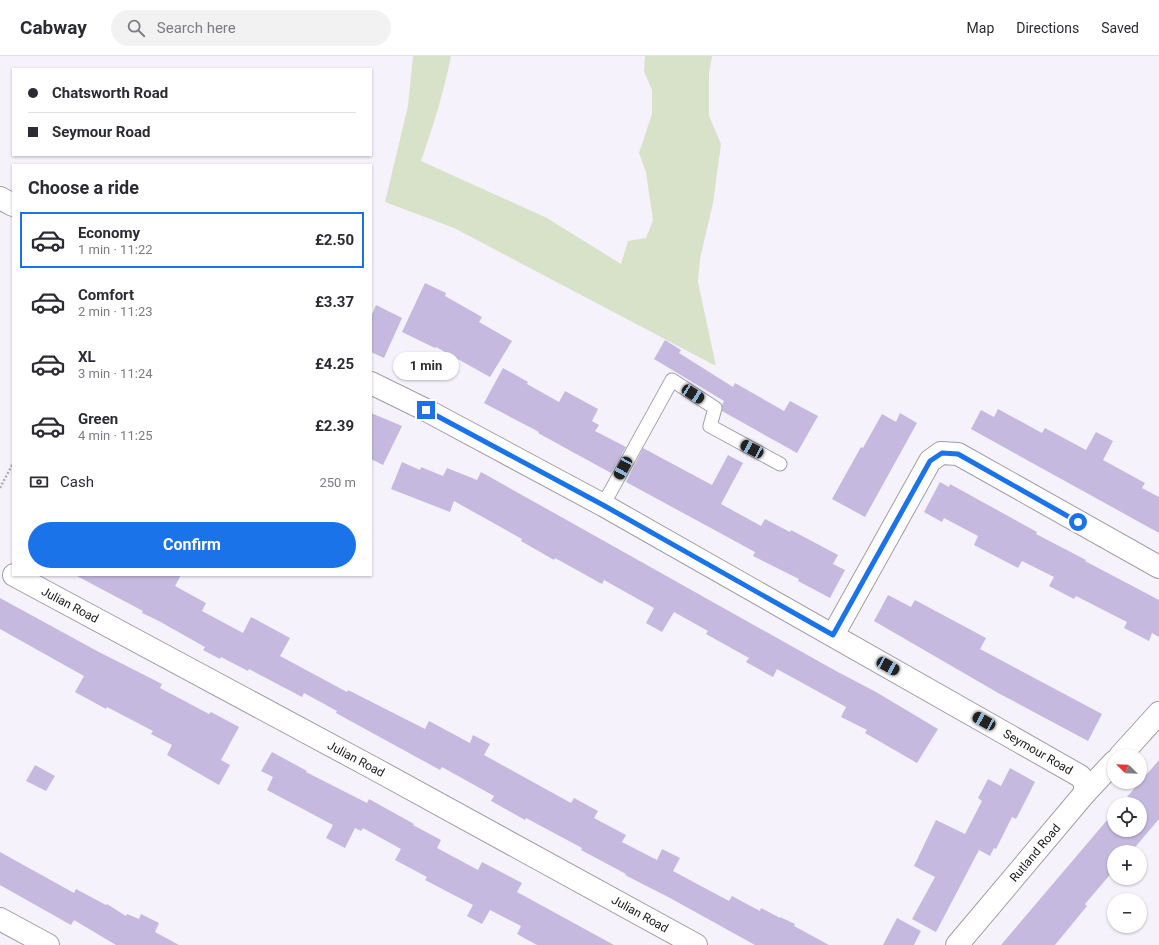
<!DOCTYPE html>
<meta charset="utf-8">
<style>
:root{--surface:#fff;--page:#f2f2f3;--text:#2b2b33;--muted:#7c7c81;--line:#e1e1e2;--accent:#1a73e8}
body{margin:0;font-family:Roboto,sans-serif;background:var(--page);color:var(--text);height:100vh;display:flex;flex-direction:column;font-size:15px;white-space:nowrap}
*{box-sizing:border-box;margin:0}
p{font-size:13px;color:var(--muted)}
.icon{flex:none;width:22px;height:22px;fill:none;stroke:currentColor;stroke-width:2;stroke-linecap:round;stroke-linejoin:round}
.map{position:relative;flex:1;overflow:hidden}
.sheet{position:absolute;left:12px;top:108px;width:360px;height:412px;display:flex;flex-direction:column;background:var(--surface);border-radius:0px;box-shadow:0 1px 3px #0004}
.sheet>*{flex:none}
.top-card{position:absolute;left:12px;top:12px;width:360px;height:88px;border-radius:0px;box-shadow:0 1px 3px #0004;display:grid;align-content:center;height:88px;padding:0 16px;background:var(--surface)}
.needle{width:26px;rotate:293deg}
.fabs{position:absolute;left:1107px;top:693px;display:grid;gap:8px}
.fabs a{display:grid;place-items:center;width:40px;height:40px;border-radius:50%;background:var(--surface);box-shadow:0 1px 3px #0004;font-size:20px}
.end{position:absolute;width:18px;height:18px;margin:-9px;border:5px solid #1a73e8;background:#fff;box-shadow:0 0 0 2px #fff}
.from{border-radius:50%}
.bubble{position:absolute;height:28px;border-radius:14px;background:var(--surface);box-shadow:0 1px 3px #0004;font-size:13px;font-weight:700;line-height:28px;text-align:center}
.car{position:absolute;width:12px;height:24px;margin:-12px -6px;border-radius:5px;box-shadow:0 0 3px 1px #0007;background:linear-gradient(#222 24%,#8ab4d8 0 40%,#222 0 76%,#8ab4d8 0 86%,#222 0)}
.top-card b{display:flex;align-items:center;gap:14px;height:38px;font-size:15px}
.top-card b+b{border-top:1px solid var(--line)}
.top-card i{width:10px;height:10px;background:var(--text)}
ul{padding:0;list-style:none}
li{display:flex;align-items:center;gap:12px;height:56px;margin:0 8px 6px;padding:0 8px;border:2px solid transparent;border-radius:0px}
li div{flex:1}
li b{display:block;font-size:15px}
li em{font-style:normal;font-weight:700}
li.current{border-color:var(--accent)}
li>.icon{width:36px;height:36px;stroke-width:1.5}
h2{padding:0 16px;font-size:18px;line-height:48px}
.pay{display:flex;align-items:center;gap:10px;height:44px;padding:0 16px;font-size:15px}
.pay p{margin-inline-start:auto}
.action{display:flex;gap:8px;margin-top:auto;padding:8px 16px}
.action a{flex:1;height:46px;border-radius:24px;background:var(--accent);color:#fff;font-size:16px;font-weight:700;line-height:46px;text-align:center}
header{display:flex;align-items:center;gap:24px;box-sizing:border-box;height:56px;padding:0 20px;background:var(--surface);border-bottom:1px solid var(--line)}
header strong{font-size:19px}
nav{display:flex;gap:22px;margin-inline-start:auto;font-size:14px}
.search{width:280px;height:36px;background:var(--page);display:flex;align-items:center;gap:10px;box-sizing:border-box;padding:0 14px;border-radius:22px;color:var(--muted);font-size:15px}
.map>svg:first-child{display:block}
.green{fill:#d8e2c8}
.building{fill:#c5b9df}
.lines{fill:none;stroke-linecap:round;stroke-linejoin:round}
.lane-casing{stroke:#a09da7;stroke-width:15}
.street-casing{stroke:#a09da7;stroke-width:24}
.path{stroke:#b1aeb6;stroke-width:2.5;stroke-dasharray:2 2;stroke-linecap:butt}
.lane{stroke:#fff;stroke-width:13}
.street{stroke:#fff;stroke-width:22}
.route{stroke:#1a73e8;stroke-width:5}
.labels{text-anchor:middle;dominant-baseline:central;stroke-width:4;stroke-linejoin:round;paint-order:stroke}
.street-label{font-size:12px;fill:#17161a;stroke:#fff}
</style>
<header>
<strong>Cabway</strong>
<div class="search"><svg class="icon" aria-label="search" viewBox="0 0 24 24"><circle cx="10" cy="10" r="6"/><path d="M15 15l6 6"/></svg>Search here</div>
<nav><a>Map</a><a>Directions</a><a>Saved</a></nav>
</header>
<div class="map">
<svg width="1159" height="889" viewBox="0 0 1159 889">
<rect width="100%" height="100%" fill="#f5f2fb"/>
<path class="green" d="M 413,0 L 451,0 C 444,36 433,71 421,105 L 547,162 L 621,208 L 628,185 L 646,182 L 653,164 L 646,116 L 639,97 L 652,58 L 652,34 L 644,15 L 645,0 L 712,0 L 709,18 L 709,60 L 721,88 L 713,147 L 700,203 L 698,226 L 716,310 L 454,172 L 385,146 L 408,50 Z"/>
<g class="building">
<polygon points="425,227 446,237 445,240 482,261 479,266 512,285 490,321 436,291 435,292 402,276"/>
<polygon points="376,249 402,262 384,302 371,296 371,261"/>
<polygon points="665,284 681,294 679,297 733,331 735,327 784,355 790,345 818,360 797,397 722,355 722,349 724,345 654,303"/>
<polygon points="503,312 528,326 527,328 559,346 565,335 598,353 592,365 599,369 595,375 626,391 611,417 538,377 539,376 484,347"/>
<polygon points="998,353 1042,377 1045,372 1086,394 1096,376 1113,385 1103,404 1145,427 1142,432 1159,441 1159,477 971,373 981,354 994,361"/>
<polygon points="371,357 402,370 383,409 371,403"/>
<polygon points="900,357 917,367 865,461 832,443 861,391 863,392 882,358 896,366"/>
<polygon points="643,392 712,429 728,399 743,407 721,448 761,470 765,463 790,476 791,474 838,499 833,508 845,514 830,542 798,525 799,523 753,500 755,496 626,426"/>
<polygon points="402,406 420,414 421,411 443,420 447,412 477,424 481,416 836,615 876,636 938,673 917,707 865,677 867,674 841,661 846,651 777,613 773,621 746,606 749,602 706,578 708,575 674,556 662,576 646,567 654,552 604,524 602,528 555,502 554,504 521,485 522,483 454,445 450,456 391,433"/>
<polygon points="940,426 949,431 950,428 1037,476 1036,478 1086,504 1085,505 1159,544 1159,581 1152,577 1149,585 1124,572 1127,566 1076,540 1074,543 1049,530 1054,521 1022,505 1018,512 974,489 978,480 944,462 942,466 924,456"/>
<polygon points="75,519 181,519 175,530 206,547 202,555 243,577 251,561 290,582 280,600 347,636 348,634 425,673 429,665 470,687 473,679 490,688 484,699 571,747 574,742 598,755 594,762 626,779 622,786 657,804 662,793 680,802 673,815 729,845 732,840 760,855 761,852 780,862 780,861 795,868 794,870 829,889 755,889 670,842 625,819 626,818 581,794 582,792 526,762 525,764 491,745 494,740 442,711 440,714 336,657 337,655 304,637 302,641 249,613 248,615 221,601 220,603 203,594 205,591 157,564 142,557 143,555"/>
<polygon points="888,539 911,551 915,544 986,582 980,593 1102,658 1088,685 1000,638 874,565"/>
<polygon points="0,542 97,595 162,628 160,632 209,658 211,656 239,671 221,704 230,709 219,729 167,699 172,689 151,678 153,675 107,651 106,653 75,636 84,620 0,573"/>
<polygon points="272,696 307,715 306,716 367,747 369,743 414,768 413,769 441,784 437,792 478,814 482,806 522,827 517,836 614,889 537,889 517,878 521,870 490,854 482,868 467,860 473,849 425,824 427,821 395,804 401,793 363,772 361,775 355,772 345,792 326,782 333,769 267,734 273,721 261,715"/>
<polygon points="1159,704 1159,763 1131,796 1114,796 1114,814 1085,848 1087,850 1055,889 1001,889 1114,756 1114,774 1140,774 1140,748 1121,748"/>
<polygon points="35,709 55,720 46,735 26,725"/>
<polygon points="1010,712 1035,726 1016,763 1012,761 996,793 994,792 990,800 979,794 936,876 912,863 935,821 914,810 936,764 965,778 982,745 978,742 988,723 1001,730"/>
<polygon points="0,796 74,837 76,833 106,849 107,848 126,860 127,858 139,863 141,858 159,867 155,876 179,889 116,889 74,864 71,869 0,829"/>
<polygon points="897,862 921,875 914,889 883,889"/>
</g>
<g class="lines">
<defs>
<polyline id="lane" points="603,449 672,324 715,352 710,370 780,408"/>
<g id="street">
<polyline points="0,142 13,149"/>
<polyline points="371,327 426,354 603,449 1080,720 1085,726 1085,737"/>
<polyline points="14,519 375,713 696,889"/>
<polyline points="833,579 930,405 941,397 958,398 1159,511"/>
<polyline points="1120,700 1159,657"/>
<polyline points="0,863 48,889"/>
<polyline points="957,889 1085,737 1114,706"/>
</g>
</defs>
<use href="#lane" class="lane-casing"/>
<use href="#street" class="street-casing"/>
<polyline class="path" points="0,432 13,407"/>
<use href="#lane" class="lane"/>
<use href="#street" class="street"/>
</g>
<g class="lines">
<polyline class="route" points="426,354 603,449 833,579 930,405 942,397 958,398 1078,466"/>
</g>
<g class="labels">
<g class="street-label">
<text transform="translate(70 549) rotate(28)">Julian Road</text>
<text transform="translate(1038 696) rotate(30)">Seymour Road</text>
<text transform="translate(356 703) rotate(28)">Julian Road</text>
<text transform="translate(1035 797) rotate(-50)">Rutland Road</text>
<text transform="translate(640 858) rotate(29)">Julian Road</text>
</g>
</g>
</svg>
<div class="fabs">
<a><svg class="needle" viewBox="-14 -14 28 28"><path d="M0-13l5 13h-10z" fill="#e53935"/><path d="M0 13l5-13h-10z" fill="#7c7c81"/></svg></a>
<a><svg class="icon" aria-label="locate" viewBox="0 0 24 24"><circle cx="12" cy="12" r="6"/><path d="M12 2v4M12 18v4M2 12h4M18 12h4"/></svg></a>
<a>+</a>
<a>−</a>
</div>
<i class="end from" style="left:1078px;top:466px"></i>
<i class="end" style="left:426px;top:354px"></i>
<div class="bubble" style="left:393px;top:296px;width:66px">1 min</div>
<i class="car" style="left:693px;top:338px;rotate:123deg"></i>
<i class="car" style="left:752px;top:393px;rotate:298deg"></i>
<i class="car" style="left:623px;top:412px;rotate:209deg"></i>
<i class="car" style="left:888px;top:610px;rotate:119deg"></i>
<i class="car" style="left:984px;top:665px;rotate:299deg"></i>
<div class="top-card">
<b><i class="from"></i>Chatsworth Road</b>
<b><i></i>Seymour Road</b>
</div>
<section class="sheet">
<h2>Choose a ride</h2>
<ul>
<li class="current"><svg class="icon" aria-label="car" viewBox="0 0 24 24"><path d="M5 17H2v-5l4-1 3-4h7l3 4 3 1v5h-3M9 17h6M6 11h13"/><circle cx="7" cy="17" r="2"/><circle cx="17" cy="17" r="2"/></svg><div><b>Economy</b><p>1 min · 11:22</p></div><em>£2.50</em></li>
<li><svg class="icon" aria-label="car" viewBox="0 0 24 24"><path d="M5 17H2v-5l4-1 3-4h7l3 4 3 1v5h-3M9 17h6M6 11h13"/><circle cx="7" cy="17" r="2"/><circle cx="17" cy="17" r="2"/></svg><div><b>Comfort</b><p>2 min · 11:23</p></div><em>£3.37</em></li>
<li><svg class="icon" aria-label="car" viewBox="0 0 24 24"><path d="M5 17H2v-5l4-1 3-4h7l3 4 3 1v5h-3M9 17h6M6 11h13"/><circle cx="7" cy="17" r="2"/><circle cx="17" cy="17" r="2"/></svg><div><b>XL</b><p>3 min · 11:24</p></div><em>£4.25</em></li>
<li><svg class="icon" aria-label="car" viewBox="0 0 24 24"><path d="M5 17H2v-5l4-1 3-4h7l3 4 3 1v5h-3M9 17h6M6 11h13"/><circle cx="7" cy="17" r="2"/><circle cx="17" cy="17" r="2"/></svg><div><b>Green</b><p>4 min · 11:25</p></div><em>£2.39</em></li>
</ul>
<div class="pay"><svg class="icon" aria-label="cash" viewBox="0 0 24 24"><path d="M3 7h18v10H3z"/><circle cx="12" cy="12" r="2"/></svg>Cash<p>250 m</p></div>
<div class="action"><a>Confirm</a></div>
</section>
</div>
